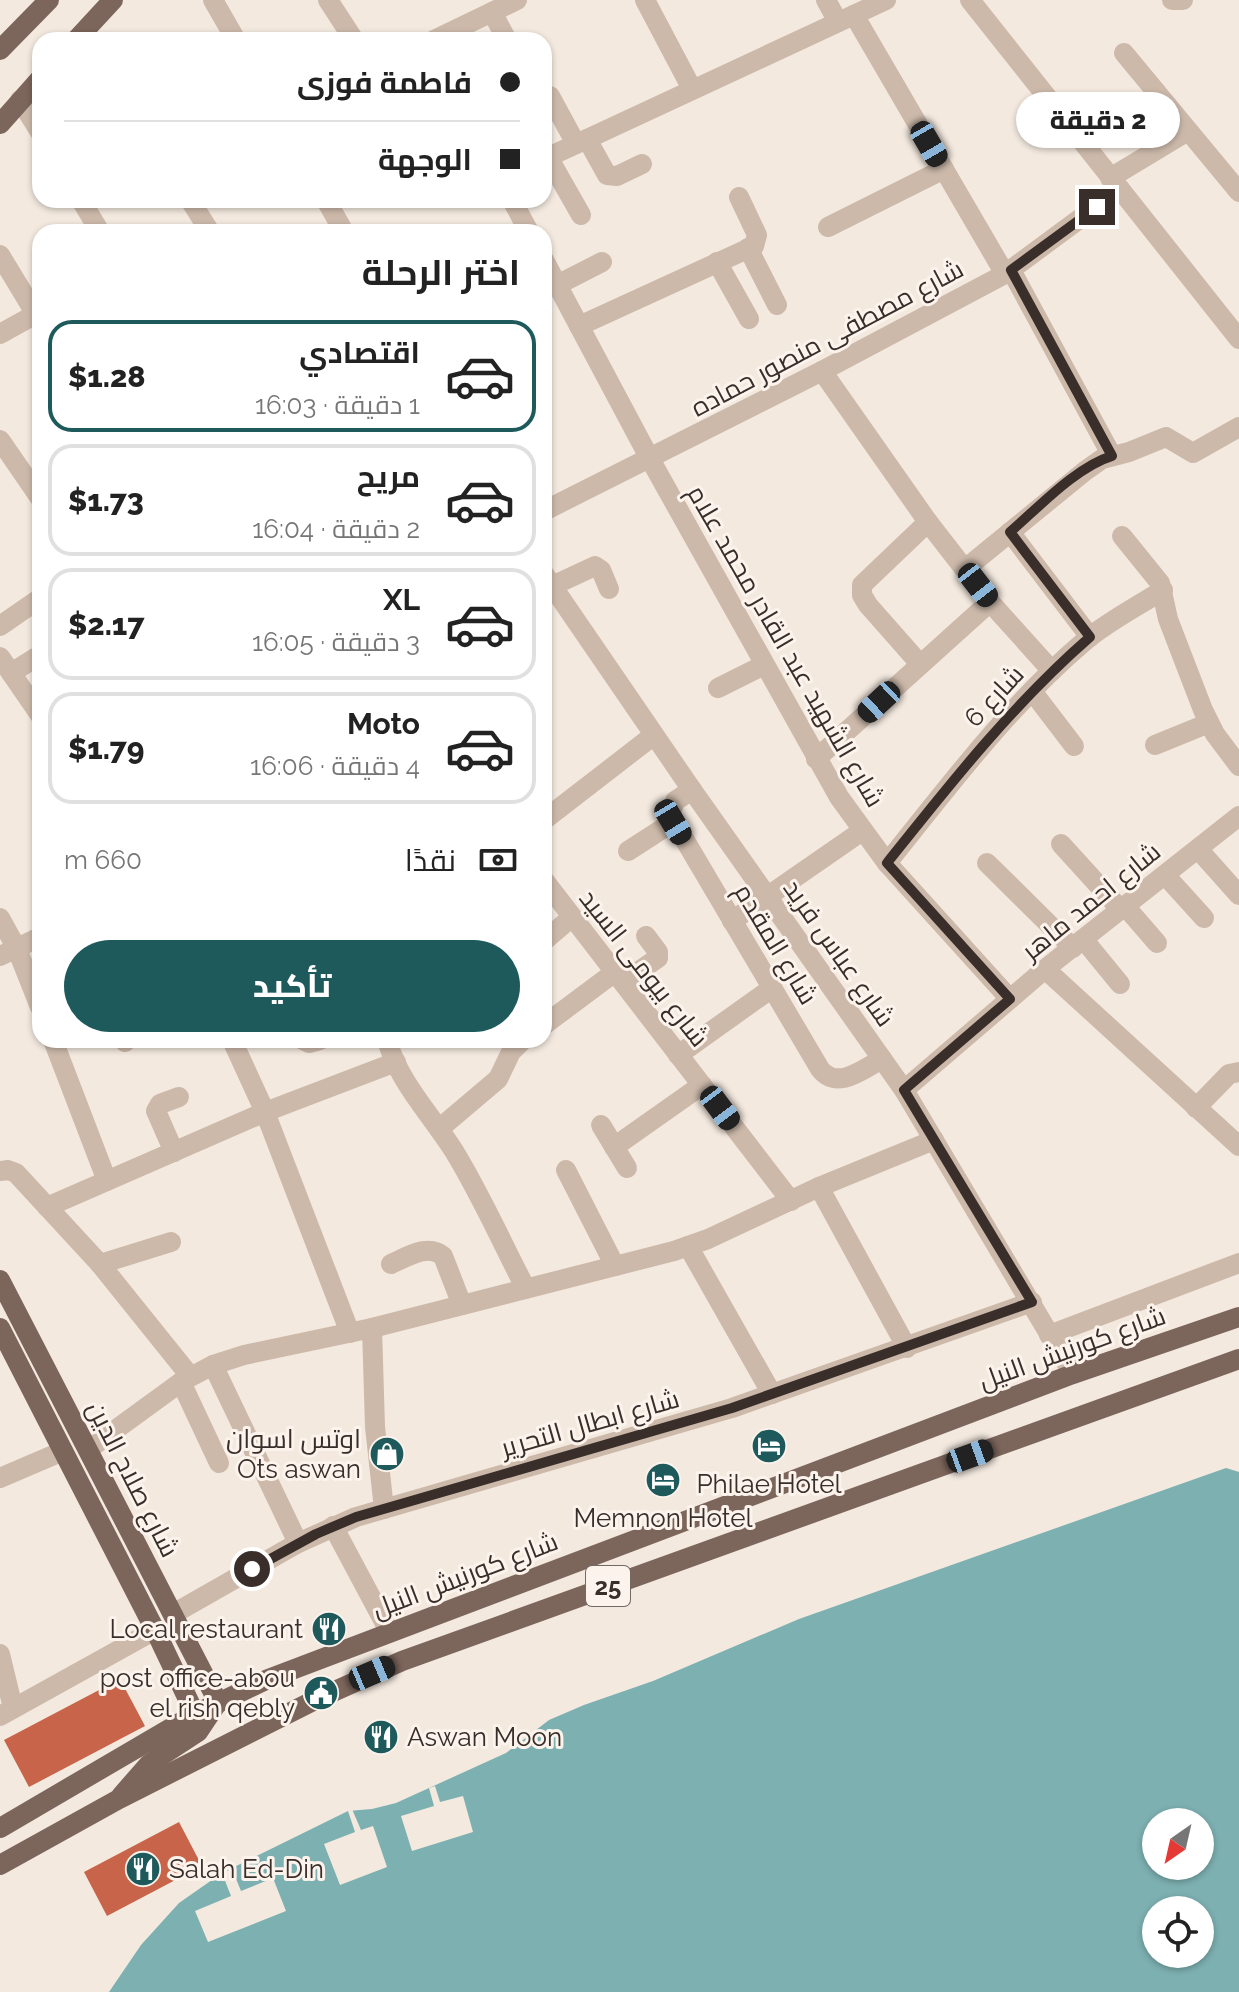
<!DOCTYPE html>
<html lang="ar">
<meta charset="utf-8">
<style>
:root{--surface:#fff;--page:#f6f6f6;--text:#222;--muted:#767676;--line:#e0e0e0;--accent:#1e5a5c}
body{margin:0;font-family:Raleway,Cairo,sans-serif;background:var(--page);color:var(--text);direction:rtl;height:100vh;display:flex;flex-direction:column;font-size:30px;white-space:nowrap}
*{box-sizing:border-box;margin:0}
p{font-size:26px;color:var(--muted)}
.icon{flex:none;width:44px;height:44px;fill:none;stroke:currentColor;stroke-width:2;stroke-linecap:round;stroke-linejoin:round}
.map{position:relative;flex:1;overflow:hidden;direction:ltr}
.details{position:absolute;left:32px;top:224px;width:520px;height:824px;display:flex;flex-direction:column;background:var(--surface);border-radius:24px;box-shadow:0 2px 6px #0004;direction:rtl}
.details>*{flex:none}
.top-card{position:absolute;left:32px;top:32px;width:520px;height:176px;border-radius:24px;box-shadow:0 2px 6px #0004;direction:rtl;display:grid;align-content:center;height:176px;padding:0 32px;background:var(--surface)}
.needle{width:52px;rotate:214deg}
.buttons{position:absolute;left:1142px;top:1808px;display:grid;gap:16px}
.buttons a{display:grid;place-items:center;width:72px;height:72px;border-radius:50%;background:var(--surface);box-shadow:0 2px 6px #0004;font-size:40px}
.end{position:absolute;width:36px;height:36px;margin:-18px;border:10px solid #392e2a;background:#fff;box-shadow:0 0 0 4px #fff}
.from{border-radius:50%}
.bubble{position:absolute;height:56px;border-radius:28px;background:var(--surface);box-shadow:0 2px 6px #0004;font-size:26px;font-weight:800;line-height:56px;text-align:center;direction:rtl}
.car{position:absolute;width:24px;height:48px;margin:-24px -12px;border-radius:10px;box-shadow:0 0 6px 2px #0007;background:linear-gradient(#222 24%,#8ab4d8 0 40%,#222 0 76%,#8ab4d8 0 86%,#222 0)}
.top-card b{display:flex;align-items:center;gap:28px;height:76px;font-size:30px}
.top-card b+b{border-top:2px solid var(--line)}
.top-card i{width:20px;height:20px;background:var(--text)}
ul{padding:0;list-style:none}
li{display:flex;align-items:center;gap:24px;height:112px;margin:0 16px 12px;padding:0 16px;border:4px solid var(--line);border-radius:24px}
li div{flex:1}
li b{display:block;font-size:30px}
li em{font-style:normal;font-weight:800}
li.selected{border-color:var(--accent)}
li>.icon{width:72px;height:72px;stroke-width:1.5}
h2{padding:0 32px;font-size:36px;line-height:96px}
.pay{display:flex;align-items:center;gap:20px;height:88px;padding:0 32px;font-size:30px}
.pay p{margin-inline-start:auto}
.action{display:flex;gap:16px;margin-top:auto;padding:16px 32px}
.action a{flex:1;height:92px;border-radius:48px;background:var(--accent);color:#fff;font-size:32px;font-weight:800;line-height:92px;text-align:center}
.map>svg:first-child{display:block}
.water{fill:#7db0b1;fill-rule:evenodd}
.pier{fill:#f3e9df}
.building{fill:#c86449}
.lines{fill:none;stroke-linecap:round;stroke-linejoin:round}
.minor{stroke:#ccb9aa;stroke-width:20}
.major{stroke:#7c655b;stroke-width:20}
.route{stroke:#392e2a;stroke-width:10}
.labels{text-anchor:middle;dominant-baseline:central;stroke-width:6;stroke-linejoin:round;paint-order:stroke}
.shield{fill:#fbf3ec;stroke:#736964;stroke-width:2}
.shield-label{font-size:24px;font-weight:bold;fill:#392e2a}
.street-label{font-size:26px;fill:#392e2a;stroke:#fbf3ec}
.poi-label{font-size:26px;fill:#392e2a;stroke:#fbf3ec;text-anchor:end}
</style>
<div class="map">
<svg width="1239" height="1992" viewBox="0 0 1239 1992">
<rect width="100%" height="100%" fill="#f3e9df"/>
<path class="water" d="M 1226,1468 L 1239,1472 L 1239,1992 L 109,1992 L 141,1945 L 179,1903 L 222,1873 L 348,1811 L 372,1809 L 396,1803 L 506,1753 L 549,1720 L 584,1705 L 653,1681 L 799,1619 ZM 1156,1822 L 1200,1822 L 1200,1866 L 1156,1866 ZM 1156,1910 L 1200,1910 L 1200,1954 L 1156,1954 Z"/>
<g class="pier">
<polygon points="435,1786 440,1802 463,1796 473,1832 412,1851 401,1816 434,1806 429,1788"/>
<polygon points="352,1809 361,1830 373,1826 387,1867 340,1885 324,1844 355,1832 348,1811"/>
<polygon points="232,1869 241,1891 273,1878 286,1911 208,1942 195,1911 231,1896 222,1873"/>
</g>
<g class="building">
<polygon points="120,1679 145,1726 29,1787 4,1740"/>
<polygon points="179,1822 202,1866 107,1916 84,1872"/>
</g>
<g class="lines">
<g class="minor">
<polyline points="213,0 236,40"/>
<polyline points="328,0 354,40"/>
<polyline points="645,0 692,89"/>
<polyline points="826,0 838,22"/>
<polyline points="970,0 1239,339"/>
<polyline points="1172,0 1183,0"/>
<polyline points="492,12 507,40"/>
<polyline points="854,15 1005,274"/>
<polyline points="434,40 517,0"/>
<polyline points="1124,53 1239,192"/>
<polyline points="550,96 576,144"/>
<polyline points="20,100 40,132"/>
<polyline points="587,139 607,175 617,176 642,164"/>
<polyline points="548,157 581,215"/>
<polyline points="544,159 886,0"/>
<polyline points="1110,178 1188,131"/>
<polyline points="81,200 100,232"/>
<polyline points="190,200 210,232"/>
<polyline points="326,200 344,232"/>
<polyline points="512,200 529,232"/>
<polyline points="828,227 944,169"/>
<polyline points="748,248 777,305"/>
<polyline points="0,255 40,321"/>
<polyline points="544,260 650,459 839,797 887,863 1010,999"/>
<polyline points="717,262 749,319"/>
<polyline points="1011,270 1112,456"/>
<polyline points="557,285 602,262"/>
<polyline points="579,326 754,246 757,235 739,197"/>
<polyline points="0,334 36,314"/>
<polyline points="822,371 928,522 990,602 1052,671"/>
<polyline points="0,440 40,498"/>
<polyline points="544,511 822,371 1005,274 1120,189"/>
<polyline points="1010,532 1090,637"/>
<polyline points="1122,536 1160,583 1168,619 1203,710 1215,734 1239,766"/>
<polyline points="965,569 1085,471 1102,459 1129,452 1166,437 1193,453 1239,427"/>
<polyline points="544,574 692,790 904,1090 1073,1374"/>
<polyline points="552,586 595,566 601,570 609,589"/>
<polyline points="0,626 39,599"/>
<polyline points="0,657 40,715"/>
<polyline points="920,664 868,605 862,595 862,585 928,522"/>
<polyline points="11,673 40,655"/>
<polyline points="718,688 764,665"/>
<polyline points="1032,691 1074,746"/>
<polyline points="1155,745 1209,723"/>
<polyline points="816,759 990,602"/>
<path d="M 692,790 L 675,801 L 670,815 L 820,1069 C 837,1091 863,1069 882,1059"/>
<polyline points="544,820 654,735"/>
<polyline points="1061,844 1121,910"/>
<polyline points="1198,849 1239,895"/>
<polyline points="628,851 673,822"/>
<path d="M 887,863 C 949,786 1010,704 1086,640 C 1109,621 1138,606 1163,590"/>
<polyline points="987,863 1073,948"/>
<polyline points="1165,875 1204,918"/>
<polyline points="544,880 791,1201"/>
<polyline points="1125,906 1157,943"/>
<polyline points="0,918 17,949 40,1007"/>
<polyline points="732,921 862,831"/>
<polyline points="1084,940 1120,984"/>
<polyline points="544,941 572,917"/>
<polyline points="0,956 40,937"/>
<polyline points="1045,969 1239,1146"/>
<polyline points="623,982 658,958 658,952 646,936"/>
<polyline points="544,1025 615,972"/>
<polyline points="53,1040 107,1181"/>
<polyline points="124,1040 125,1042"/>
<polyline points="232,1040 265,1112 350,1333"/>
<polyline points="303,1040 309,1043 320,1040"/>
<path d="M 387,1040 C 398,1081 432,1116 454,1151 C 481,1195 502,1243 526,1289"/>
<polyline points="678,1055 772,988"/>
<polyline points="904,1090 1045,969 1239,816"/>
<polyline points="1196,1108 1229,1074 1239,1072"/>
<polyline points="601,1125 627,1168"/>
<polyline points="439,1129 498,1079 511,1052 523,1040"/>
<polyline points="614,1147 702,1085"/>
<polyline points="174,1152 156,1111 160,1104 179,1097"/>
<polyline points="566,1170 615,1266"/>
<polyline points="0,1171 8,1170 16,1173 100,1264 190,1376"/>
<polyline points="819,1187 907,1348"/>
<polyline points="47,1207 265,1112 396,1062"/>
<polyline points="688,1246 772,1394"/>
<polyline points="100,1264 171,1242"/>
<path d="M 391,1264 C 407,1257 428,1243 443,1256 L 462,1305"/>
<polyline points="372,1328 375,1427 384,1509"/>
<polyline points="1049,1335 1239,1263"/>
<polyline points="213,1365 298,1543"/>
<polyline points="181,1382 219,1463"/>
<polyline points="89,1449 181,1382 213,1365 244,1355 372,1328 674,1251 708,1239 819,1187 934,1140"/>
<polyline points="0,1478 63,1451"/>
<polyline points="333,1526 389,1631"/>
<polyline points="173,1614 298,1543 356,1517 732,1408 1032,1302"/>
<polyline points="0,1654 13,1708"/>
<polyline points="0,1716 155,1630"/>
</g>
<g class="major">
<polyline points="76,40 113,0"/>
<polyline points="0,50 49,0"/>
<polyline points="0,124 40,79"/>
<polyline points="0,1280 218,1702 198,1732 149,1764 121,1796"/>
<polyline points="0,1328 155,1630 195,1714"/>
<polyline points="0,1828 195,1714 268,1679 1073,1374 1239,1317"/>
<polyline points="0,1865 119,1799 317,1699 402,1661 1239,1359"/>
</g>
</g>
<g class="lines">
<path class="route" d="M 252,1569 L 316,1534 L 356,1517 L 732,1408 L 1032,1302 L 904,1090 L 1010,999 L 887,863 C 950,784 1013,704 1090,637 L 1010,532 C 1038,508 1076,467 1112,456 L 1011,270 L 1097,207"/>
</g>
<defs>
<symbol id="hotel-disc" viewBox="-11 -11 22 22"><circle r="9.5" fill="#1e5a5c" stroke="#fbf3ec"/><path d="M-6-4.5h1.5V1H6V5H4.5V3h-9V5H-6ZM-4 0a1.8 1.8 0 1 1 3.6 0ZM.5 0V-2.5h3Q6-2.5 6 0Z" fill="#fff"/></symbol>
<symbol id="shop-disc" viewBox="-11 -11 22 22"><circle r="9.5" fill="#1e5a5c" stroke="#fbf3ec"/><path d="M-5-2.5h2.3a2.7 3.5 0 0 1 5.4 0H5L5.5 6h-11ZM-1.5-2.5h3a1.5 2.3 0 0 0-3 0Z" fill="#fff"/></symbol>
<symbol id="restaurant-disc" viewBox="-11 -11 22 22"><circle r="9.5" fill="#1e5a5c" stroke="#fbf3ec"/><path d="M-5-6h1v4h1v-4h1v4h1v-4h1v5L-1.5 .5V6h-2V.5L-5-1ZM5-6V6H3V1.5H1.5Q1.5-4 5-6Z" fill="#fff"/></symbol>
<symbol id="civic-disc" viewBox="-11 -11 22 22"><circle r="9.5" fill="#1e5a5c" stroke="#fbf3ec"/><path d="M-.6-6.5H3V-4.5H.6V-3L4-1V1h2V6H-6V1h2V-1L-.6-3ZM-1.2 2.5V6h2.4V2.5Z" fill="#fff"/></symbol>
</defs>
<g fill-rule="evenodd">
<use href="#hotel-disc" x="749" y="1426" width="40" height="40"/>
<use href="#shop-disc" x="367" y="1434" width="40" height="40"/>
<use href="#hotel-disc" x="643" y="1460" width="40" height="40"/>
<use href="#restaurant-disc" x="309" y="1609" width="40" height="40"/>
<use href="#civic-disc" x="301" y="1673" width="40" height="40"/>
<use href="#restaurant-disc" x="361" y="1717" width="40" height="40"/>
<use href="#restaurant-disc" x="123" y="1849" width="40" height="40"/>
</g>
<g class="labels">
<rect class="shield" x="586" y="1566" width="44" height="40" rx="6"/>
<g class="shield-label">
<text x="608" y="1586">25</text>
</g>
<g class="street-label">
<text transform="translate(827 338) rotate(-28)">شارع مصطفى منصور حماده</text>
<text transform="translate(786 646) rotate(60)">شارع الشهيد عبد القادر محمد علام</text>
<text transform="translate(994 696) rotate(-47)">شارع 6</text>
<text transform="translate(1091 901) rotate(-39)">شارع احمد ماهر</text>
<text transform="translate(776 944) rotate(59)">شارع المقدم</text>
<text transform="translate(839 953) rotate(55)">شارع عباس فريد</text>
<text transform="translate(644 968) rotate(52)">شارع بيومى السيد</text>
<text transform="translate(1072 1348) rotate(-20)">شارع كورنيش النيل</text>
<text transform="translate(590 1423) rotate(-16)">شارع ابطال التحرير</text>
<text transform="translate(133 1479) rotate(63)">شارع صلاح الدين</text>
<text transform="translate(465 1575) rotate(-21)">شارع كورنيش النيل</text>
</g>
<g class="poi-label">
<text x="361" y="1439">اوتس اسوان<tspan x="361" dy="30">Ots aswan</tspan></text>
<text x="769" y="1484" text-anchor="middle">Philae Hotel</text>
<text x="663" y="1518" text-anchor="middle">Memnon Hotel</text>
<text x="303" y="1629">Local restaurant</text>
<text x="295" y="1678">post office-abou<tspan x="295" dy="30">el rish qebly</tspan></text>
<text x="407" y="1737" text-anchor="start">Aswan Moon</text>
<text x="169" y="1869" text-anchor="start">Salah Ed-Din</text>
</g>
</g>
</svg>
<div class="buttons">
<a><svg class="needle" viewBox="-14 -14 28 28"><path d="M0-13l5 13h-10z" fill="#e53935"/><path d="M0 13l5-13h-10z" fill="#767676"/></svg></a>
<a><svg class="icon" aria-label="locate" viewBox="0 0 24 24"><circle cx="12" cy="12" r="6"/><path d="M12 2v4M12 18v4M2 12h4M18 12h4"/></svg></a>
</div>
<i class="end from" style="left:252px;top:1569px"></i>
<i class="end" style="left:1097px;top:207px"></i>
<div class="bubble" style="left:1016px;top:92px;width:164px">2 دقيقة</div>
<i class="car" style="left:929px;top:144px;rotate:150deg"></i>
<i class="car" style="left:978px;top:585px;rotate:142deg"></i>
<i class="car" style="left:879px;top:702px;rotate:227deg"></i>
<i class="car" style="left:673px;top:822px;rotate:149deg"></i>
<i class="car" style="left:720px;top:1108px;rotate:143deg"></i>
<i class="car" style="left:970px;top:1456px;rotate:70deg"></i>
<i class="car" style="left:372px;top:1673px;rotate:67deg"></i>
<div class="top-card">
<b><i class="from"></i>فاطمة فوزى</b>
<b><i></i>الوجهة</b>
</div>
<section class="details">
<h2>اختر الرحلة</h2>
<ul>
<li class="selected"><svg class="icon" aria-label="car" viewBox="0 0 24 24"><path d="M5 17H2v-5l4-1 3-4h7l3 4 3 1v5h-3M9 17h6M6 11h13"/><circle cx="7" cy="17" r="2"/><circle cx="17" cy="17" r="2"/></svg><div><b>اقتصادي</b><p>1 دقيقة · 16:03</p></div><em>$1.28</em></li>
<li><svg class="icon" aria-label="car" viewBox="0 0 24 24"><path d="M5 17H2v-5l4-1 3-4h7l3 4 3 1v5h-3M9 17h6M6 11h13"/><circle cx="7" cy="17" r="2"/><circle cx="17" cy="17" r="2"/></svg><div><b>مريح</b><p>2 دقيقة · 16:04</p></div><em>$1.73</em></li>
<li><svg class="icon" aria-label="car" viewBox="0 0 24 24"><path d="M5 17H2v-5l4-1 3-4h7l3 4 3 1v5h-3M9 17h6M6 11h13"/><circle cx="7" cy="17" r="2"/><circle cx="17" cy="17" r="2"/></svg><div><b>XL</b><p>3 دقيقة · 16:05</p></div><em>$2.17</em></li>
<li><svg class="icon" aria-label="car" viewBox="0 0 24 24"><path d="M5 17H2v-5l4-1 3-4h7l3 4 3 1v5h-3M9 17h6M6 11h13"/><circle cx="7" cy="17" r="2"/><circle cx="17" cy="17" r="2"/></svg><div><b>Moto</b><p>4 دقيقة · 16:06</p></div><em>$1.79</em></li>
</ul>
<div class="pay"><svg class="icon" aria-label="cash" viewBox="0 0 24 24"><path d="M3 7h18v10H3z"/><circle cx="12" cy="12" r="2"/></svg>نقدًا<p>660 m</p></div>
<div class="action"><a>تأكيد</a></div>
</section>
</div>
